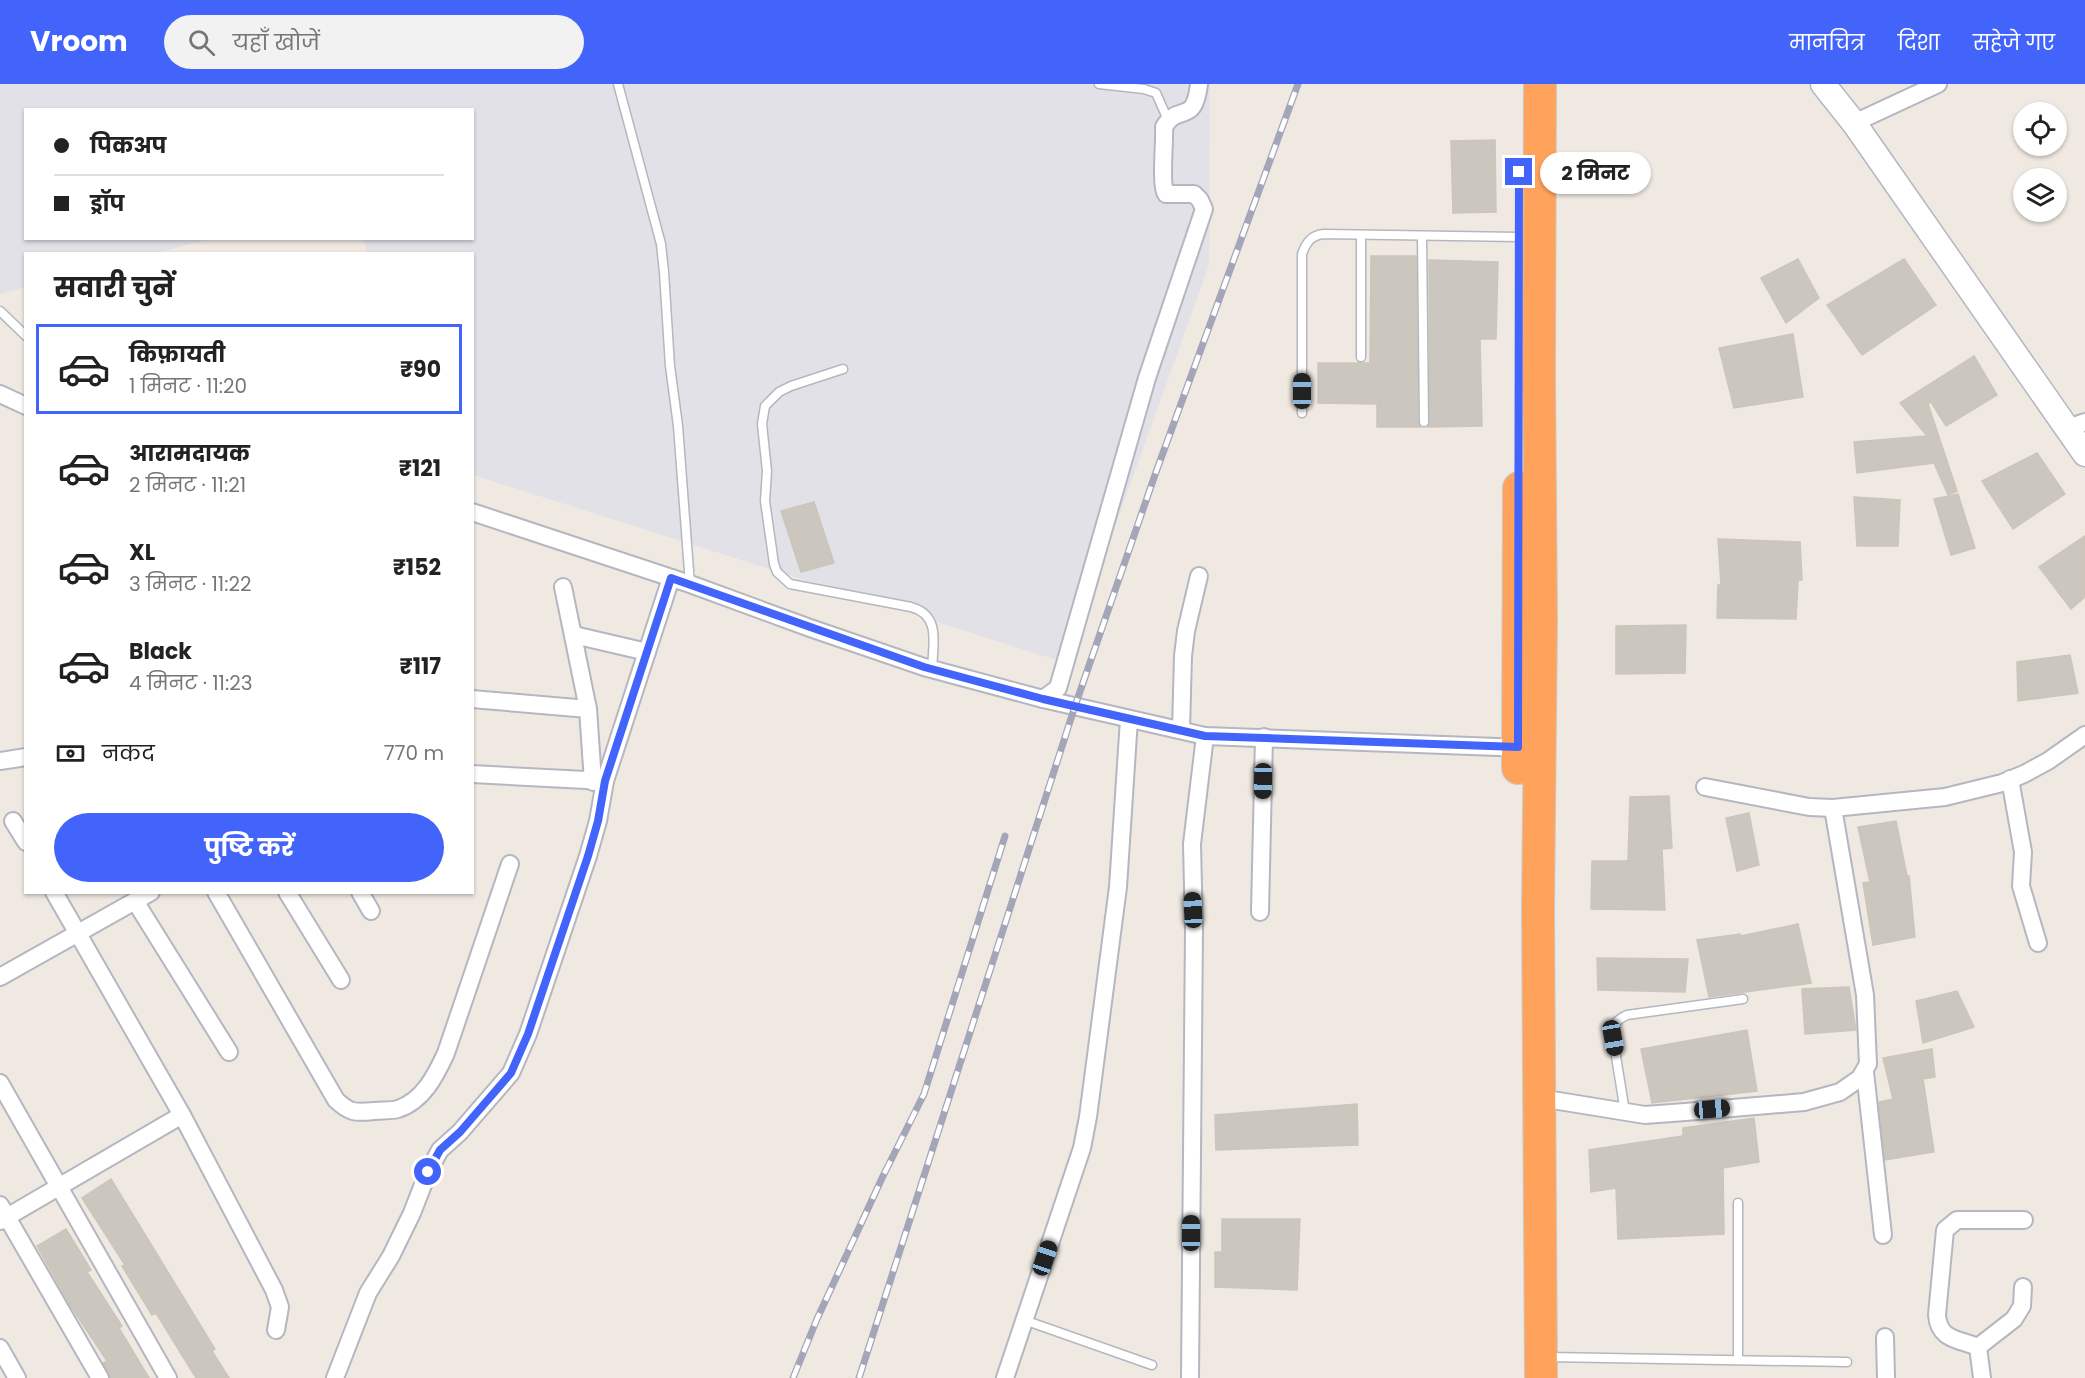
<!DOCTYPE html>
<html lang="hi">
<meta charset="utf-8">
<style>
:root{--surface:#fff;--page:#f2f2f2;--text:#222;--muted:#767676;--line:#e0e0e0;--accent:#4264fb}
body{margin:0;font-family:Poppins,"Noto Sans Devanagari",sans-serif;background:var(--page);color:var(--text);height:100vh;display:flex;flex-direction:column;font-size:22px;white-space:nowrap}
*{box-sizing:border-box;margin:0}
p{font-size:20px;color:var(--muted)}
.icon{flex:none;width:33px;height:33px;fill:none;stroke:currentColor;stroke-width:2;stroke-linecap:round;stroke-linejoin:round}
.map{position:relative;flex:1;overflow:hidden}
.drawer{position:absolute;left:24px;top:168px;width:450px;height:642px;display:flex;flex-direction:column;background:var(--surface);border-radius:0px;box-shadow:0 2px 4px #0004}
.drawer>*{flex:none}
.guide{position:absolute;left:24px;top:24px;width:450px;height:132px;border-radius:0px;box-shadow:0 2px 4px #0004;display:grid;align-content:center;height:132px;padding:0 30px;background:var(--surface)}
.fabs{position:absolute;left:2013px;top:18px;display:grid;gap:12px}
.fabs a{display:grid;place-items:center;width:54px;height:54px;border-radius:50%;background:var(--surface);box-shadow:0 2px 4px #0004;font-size:30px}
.end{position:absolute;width:27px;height:27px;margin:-14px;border:8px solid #4264fb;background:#fff;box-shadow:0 0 0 3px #fff}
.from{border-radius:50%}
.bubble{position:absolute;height:42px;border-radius:21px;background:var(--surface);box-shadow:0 2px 4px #0004;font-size:20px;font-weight:700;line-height:42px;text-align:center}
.car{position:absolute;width:18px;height:36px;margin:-18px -9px;border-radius:8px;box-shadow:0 0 4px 2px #0007;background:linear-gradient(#222 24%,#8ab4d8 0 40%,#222 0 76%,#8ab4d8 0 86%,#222 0)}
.guide b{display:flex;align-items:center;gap:21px;height:57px;font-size:22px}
.guide b+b{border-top:2px solid var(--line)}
.guide i{width:15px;height:15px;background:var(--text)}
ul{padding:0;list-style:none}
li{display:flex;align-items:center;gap:18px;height:90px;margin:0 12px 9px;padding:0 18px;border:3px solid transparent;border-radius:0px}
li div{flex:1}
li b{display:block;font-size:22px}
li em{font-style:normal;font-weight:700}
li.selected{border-color:var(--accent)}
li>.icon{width:54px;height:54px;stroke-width:1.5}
h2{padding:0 30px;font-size:27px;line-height:72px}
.pay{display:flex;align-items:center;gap:15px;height:66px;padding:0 30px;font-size:22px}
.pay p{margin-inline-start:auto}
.action{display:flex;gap:12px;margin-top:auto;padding:12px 30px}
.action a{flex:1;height:69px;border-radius:36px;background:var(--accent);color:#fff;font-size:24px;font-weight:700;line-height:69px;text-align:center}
header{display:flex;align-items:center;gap:36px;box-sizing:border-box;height:84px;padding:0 30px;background:var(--accent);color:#fff}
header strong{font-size:28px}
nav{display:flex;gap:33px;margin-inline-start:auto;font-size:21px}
.search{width:420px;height:54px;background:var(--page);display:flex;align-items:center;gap:15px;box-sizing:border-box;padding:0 21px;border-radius:33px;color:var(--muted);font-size:22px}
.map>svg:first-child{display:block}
.industrial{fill:#e3e1e8}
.building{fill:#cbc7bf;stroke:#cbc5ba;stroke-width:1.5}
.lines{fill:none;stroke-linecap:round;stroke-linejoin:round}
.lane-casing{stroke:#b4b7c1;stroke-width:11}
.street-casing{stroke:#b4b7c1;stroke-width:20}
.secondary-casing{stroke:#b4b7c1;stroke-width:27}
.highway-casing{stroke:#c9c9c9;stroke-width:34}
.lane{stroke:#fff;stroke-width:8}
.street{stroke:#fff;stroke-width:16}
.secondary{stroke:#fff;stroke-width:24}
.highway{stroke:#ffa35c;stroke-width:32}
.rail-casing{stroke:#a3a6b8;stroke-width:7}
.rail{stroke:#fff;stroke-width:4.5;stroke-dasharray:14;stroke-linecap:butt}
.route{stroke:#4264fb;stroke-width:8}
</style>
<header>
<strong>Vroom</strong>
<div class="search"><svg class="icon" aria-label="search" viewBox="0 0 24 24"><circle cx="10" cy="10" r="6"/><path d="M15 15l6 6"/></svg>यहाँ खोजें</div>
<nav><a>मानचित्र</a><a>दिशा</a><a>सहेजे गए</a></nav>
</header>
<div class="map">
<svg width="2085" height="1294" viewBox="0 0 2085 1294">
<rect width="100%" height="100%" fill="#efe9e1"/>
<polygon class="industrial" points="0,0 1210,0 1209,181 1066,579 473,391 472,170 368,169 363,155 472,154 472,26 26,26 26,154 211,155 154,169 26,170 25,203 0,210"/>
<g class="building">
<polygon points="1495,56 1496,128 1453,129 1451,57"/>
<polygon points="1371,172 1416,172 1418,338 1420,343 1377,343 1377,320 1318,319 1318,279 1370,279"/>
<polygon points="1798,175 1819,214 1786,239 1761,194"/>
<polygon points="1904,175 1936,221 1862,271 1827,221"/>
<polygon points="1429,176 1498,178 1496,255 1480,255 1482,342 1428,343 1430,338"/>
<polygon points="1793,250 1803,313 1734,324 1719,264"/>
<polygon points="1974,272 1997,311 1946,342 1931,318 1928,320 1957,407 1948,411 1934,379 1857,389 1854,358 1927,352 1900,319"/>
<polygon points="2037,369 2065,410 2013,445 1982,397"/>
<polygon points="1958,410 1975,464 1951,471 1934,415"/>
<polygon points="1854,413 1900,416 1898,462 1857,462"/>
<polygon points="814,418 834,479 801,488 781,427"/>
<polygon points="2085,452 2085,513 2071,525 2039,483"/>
<polygon points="1718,455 1800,458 1802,496 1798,496 1796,535 1717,534 1718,501 1721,501"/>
<polygon points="1686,541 1685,589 1616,590 1616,542"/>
<polygon points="2070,571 2078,609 2018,617 2017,578"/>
<polygon points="1669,712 1672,764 1662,765 1665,826 1591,825 1592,777 1628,777 1630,713"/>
<polygon points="1749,729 1759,781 1737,787 1726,734"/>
<polygon points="1896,737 1907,792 1909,792 1915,853 1873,861 1863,799 1870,798 1858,743"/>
<polygon points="1798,840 1811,899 1709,913 1697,856 1740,850 1741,852"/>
<polygon points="1597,874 1688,875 1685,908 1598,906"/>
<polygon points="1849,903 1856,946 1805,950 1802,905"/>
<polygon points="1957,907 1974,943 1923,959 1916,917"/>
<polygon points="1747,946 1757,1007 1652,1019 1641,965"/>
<polygon points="1932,965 1935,993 1923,995 1934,1068 1885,1076 1879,1018 1893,1015 1883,974"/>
<polygon points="1357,1020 1358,1061 1216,1066 1215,1031"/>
<polygon points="1754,1034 1759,1078 1723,1084 1724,1150 1618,1155 1616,1104 1591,1108 1589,1066 1683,1052 1683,1044"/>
<polygon points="111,1095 215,1265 212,1267 229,1294 196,1294 156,1229 152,1231 122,1182 125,1181 82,1114"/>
<polygon points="1222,1135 1300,1135 1297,1206 1215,1203 1215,1168 1222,1168"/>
<polygon points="66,1145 91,1186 87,1188 122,1242 119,1244 149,1294 110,1294 103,1279 107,1277 70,1221 37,1162"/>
</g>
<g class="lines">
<defs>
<g id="lane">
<polyline points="618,0 661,160 664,188 670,282 678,342 690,500"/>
<polyline points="1099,0 1144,5 1156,9 1168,36"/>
<polyline points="1361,151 1361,273"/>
<polyline points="1422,152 1424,338"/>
<polyline points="0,227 26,252"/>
<path d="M 843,285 L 791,302 L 779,308 L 765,322 L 762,340 L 767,387 L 765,417 L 774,480 L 777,488 L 790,500 L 911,523 C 941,531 933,560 932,585"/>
<path d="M 1302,329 L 1302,170 C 1306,159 1311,151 1324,150 L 1519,153"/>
<path d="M 1625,1028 L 1613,954 C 1612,941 1616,936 1627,931 L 1743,915"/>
<polyline points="1738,1119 1738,1276"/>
<polyline points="1024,1236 1152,1281"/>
<polyline points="1548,1273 1847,1278"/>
</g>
<g id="street">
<polyline points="1854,39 1938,0"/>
<polyline points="0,310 26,322"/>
<polyline points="2068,344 2085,338"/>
<polyline points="472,428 690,500 810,544 924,583 1043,615 1205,652 1524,664"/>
<polyline points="563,503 588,625 593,698"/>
<polyline points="574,551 647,568"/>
<polyline points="472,615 588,625"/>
<path d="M 1043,615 L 1058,604 L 1147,294 L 1204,125 L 1200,116 L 1194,110 L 1166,110 C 1160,101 1165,57 1164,43 C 1178,18 1194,43 1199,0"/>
<polyline points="1181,646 1183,572 1186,547 1199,492"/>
<polyline points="0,677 26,673"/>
<polyline points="472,690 605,697 671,494"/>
<polyline points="2010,695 2023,768 2021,802 2038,859"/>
<polyline points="1705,703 1809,723 1833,724 1945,713 2002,699 2024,690 2048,677 2085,651"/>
<polyline points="13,737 26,758"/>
<polyline points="54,808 182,1031 274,1206 280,1223 276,1246"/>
<path d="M 216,808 L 336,1016 C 350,1029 355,1029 374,1027 C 382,1026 391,1027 398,1025 C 423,1017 436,991 446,969 L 510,780"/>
<polyline points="287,808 341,896"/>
<polyline points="360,808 371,827"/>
<polyline points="135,817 229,968"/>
<polyline points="1260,828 1264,653"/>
<polyline points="0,893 151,808"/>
<polyline points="1865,988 1883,1151"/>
<polyline points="0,999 168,1294"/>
<polyline points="1540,1014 1645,1031 1685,1028 1804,1018 1840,1008 1860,994 1868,980 1865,911 1833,724"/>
<polyline points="0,1121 100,1294"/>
<polyline points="0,1137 182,1031"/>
<polyline points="1885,1253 1886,1294"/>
<path d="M 1978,1263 C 1958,1255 1939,1256 1937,1231 L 1945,1146 L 1957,1136 L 2024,1136"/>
<polyline points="0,1264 17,1294"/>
<polyline points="335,1294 368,1209 391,1172 412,1129 428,1088 440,1066 460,1048 511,989 528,950 588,772 598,737 605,697"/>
<polyline points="1005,1294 1082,1064 1088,1033 1118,803 1129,635"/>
<polyline points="1190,1294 1194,846 1192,760 1205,652"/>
<polyline points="1982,1294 1978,1263 2014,1235 2022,1222 2023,1203"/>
</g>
<polyline id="secondary" points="1823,0 1854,39 2085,370"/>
<g id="highway">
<polyline points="1540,0 1539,292 1541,537 1538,825 1541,1294"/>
<polyline points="1518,684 1519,404"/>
</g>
</defs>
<use href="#lane" class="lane-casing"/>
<use href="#street" class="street-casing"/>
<use href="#secondary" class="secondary-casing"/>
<use href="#highway" class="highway-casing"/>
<use href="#lane" class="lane"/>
<use href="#street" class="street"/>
<use href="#secondary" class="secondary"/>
<use href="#highway" class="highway"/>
<defs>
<g id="rail">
<polyline points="793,1294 817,1235 883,1092 924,1010 1005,752"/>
<polyline points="859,1294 1075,622 1156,388 1298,0"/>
</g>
</defs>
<use href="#rail" class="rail-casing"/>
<use href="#rail" class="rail"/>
</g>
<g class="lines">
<polyline class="route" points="428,1088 440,1066 460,1048 511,989 528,950 588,772 598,737 605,697 671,494 924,583 1043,615 1205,652 1518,663 1519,88"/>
</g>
</svg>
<div class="fabs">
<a><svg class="icon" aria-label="locate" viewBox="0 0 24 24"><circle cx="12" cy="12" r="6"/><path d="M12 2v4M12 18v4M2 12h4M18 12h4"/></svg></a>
<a><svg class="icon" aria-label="layers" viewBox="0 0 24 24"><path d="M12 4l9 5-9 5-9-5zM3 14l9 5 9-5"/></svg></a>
</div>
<i class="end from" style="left:428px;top:1088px"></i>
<i class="end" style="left:1519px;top:88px"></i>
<div class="bubble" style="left:1540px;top:68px;width:111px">2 मिनट</div>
<i class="car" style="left:1302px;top:307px;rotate:0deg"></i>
<i class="car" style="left:1263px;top:697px;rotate:181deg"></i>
<i class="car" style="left:1193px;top:826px;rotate:357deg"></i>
<i class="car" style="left:1613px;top:954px;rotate:170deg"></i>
<i class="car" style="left:1712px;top:1025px;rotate:85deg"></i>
<i class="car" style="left:1191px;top:1149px;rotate:0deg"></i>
<i class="car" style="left:1045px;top:1174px;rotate:19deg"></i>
<div class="guide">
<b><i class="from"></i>पिकअप</b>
<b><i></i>ड्रॉप</b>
</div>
<section class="drawer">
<h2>सवारी चुनें</h2>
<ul>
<li class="selected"><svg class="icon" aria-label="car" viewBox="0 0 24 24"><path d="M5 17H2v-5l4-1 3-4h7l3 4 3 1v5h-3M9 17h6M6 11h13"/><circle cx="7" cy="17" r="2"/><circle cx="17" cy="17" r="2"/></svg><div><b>किफ़ायती</b><p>1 मिनट · 11:20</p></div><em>₹90</em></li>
<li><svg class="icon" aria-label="car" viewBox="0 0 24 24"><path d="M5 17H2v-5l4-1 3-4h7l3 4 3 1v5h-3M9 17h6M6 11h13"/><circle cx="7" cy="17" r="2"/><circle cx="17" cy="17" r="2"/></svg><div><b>आरामदायक</b><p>2 मिनट · 11:21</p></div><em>₹121</em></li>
<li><svg class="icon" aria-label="car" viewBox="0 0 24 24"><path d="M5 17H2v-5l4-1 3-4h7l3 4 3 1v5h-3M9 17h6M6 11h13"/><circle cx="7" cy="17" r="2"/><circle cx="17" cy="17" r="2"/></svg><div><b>XL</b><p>3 मिनट · 11:22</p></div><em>₹152</em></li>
<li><svg class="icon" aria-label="car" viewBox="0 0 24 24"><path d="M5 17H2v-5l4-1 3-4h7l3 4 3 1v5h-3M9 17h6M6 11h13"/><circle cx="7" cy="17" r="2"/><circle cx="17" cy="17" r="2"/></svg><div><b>Black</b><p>4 मिनट · 11:23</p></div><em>₹117</em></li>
</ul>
<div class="pay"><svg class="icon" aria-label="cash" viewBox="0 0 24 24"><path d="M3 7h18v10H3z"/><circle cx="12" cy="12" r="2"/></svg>नकद<p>770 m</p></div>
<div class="action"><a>पुष्टि करें</a></div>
</section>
</div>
